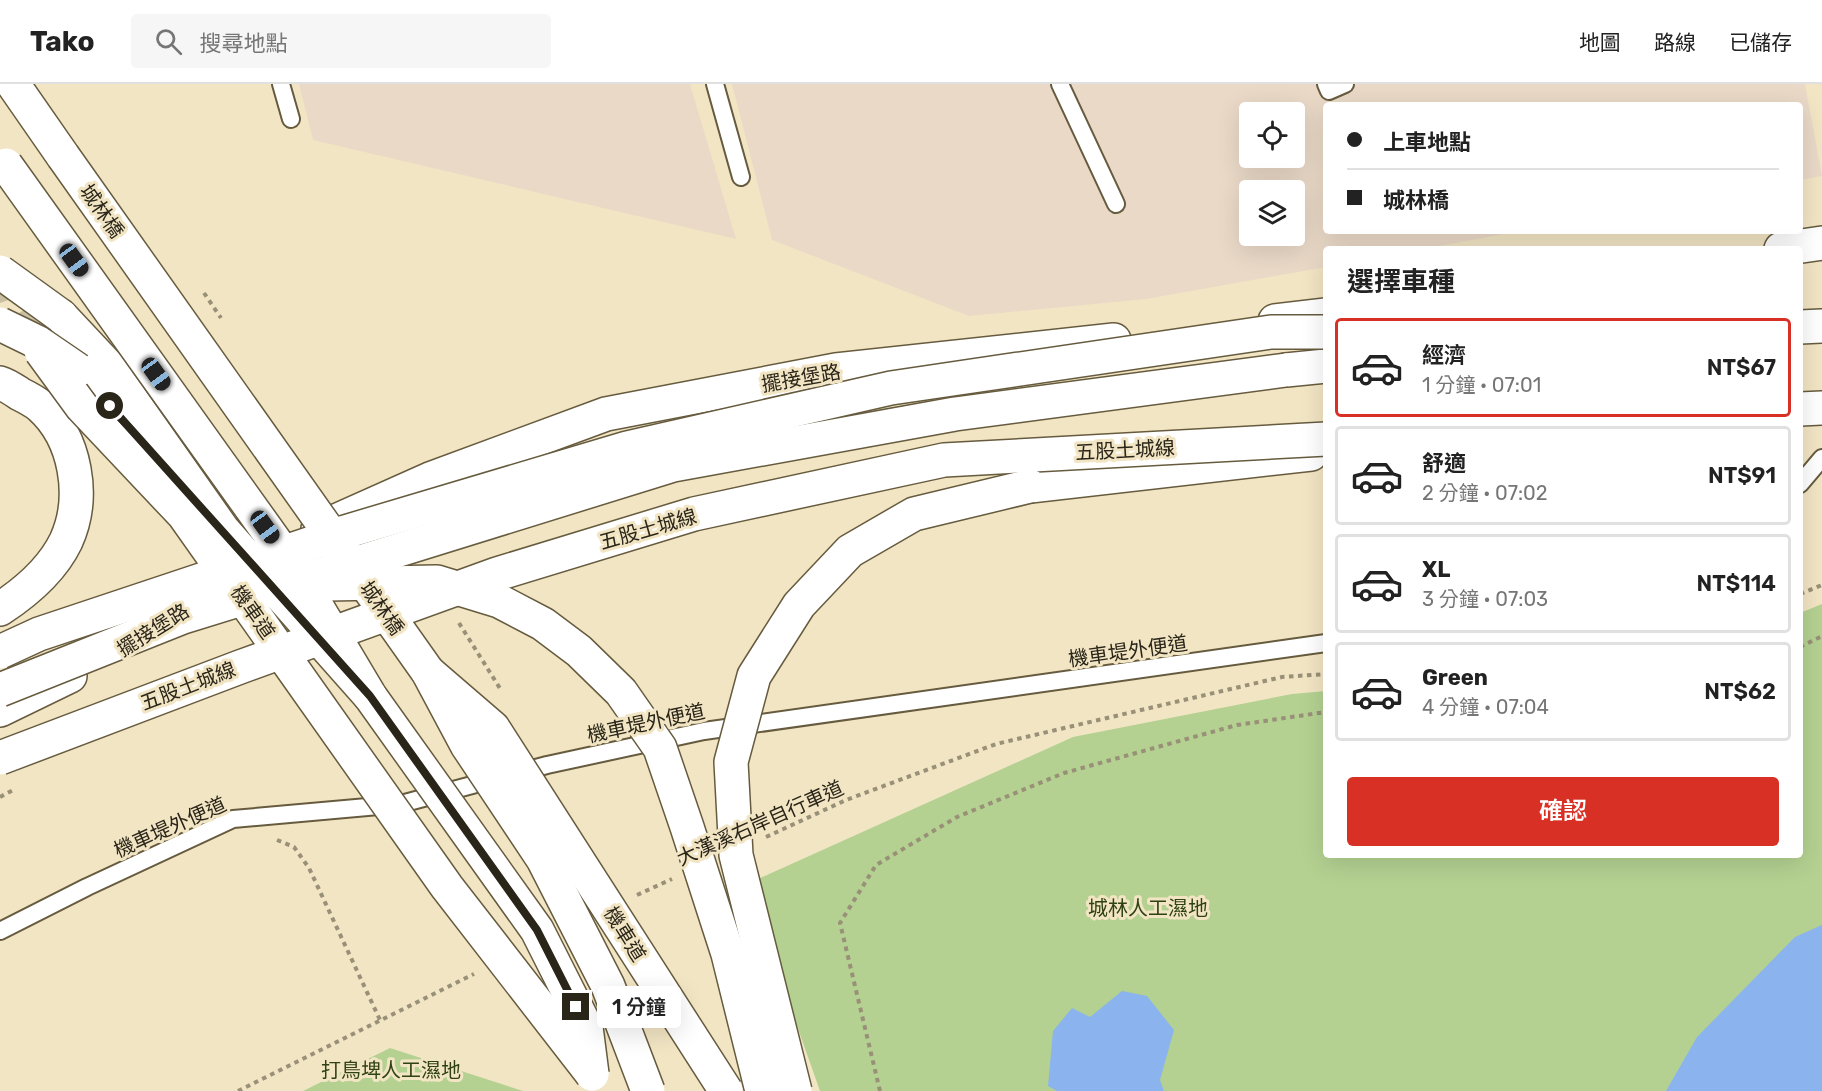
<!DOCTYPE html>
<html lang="zh-TW">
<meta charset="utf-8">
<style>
:root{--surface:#fff;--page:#f6f6f6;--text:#222;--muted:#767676;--line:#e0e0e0;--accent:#d93025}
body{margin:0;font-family:Rubik,"Noto Sans TC",sans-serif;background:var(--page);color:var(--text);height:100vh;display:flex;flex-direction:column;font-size:22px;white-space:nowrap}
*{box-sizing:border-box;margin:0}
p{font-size:20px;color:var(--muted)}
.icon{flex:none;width:33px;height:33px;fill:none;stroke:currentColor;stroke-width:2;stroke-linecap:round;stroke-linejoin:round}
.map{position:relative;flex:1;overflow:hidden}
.drawer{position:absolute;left:1323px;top:162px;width:480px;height:612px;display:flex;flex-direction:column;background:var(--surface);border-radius:6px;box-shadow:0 6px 24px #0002}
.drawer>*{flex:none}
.hud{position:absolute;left:1323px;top:18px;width:480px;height:132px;border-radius:6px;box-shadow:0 6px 24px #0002;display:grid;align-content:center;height:132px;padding:0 24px;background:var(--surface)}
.tools{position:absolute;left:1239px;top:18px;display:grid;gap:12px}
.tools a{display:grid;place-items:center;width:66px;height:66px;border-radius:6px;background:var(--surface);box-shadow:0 6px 24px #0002;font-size:30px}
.end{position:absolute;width:27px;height:27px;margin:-14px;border:8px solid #2a2519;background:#fff;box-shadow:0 0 0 3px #fff}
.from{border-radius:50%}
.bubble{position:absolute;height:42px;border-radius:6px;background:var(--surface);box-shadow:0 6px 24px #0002;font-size:20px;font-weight:600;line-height:42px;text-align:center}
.car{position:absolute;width:18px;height:36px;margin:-18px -9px;border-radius:8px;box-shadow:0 0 4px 2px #0007;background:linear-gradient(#222 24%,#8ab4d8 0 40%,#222 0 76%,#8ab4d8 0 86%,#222 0)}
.hud b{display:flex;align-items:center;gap:21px;height:57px;font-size:22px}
.hud b+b{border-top:2px solid var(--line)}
.hud i{width:15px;height:15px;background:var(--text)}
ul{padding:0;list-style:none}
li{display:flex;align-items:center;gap:18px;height:99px;margin:0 12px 9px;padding:0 12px;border:3px solid var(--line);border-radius:6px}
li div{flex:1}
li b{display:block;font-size:22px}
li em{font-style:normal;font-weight:600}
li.current{border-color:var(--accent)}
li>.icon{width:54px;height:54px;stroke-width:1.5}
h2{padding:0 24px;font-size:27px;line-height:72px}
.primary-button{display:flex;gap:12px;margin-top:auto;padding:12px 24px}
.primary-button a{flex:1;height:69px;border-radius:6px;background:var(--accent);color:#fff;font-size:24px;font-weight:600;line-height:69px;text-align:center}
header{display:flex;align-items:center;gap:36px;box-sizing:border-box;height:84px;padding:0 30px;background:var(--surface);border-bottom:2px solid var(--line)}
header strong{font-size:28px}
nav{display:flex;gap:33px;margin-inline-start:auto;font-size:21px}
.search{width:420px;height:54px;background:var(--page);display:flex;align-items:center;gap:15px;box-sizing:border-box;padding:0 21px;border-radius:6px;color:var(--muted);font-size:22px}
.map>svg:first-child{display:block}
.industrial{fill:#ead9c7;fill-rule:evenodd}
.green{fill:#b4d191}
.water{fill:#8bb3ed}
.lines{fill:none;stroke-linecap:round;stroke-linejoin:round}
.street-tunnel{stroke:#cabfa2;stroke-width:33;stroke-dasharray:33 16;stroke-linecap:butt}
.lane-casing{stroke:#665b3e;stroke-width:20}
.secondary-casing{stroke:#665b3e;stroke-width:36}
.highway-casing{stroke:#665b3e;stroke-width:36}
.path{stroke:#999078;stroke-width:4;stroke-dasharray:4.5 4.5;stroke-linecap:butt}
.lane{stroke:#fff;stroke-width:16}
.secondary{stroke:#fff;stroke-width:33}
.highway{stroke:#fff;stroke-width:33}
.street-bridge-casing{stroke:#665b3e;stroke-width:36;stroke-linecap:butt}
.secondary-bridge-casing{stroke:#665b3e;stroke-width:36;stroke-linecap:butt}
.highway-bridge-casing{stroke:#665b3e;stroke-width:36;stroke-linecap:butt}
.street-bridge{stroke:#fff;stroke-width:33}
.secondary-bridge{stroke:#fff;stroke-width:33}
.highway-bridge{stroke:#fff;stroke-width:33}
.route{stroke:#2a2519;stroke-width:8}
.labels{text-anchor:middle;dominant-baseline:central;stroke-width:6;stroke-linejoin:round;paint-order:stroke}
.street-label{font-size:20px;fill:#2a2519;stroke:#f2e5c4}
.park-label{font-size:20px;fill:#2f4212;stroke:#f2e5c4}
</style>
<header>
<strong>Tako</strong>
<div class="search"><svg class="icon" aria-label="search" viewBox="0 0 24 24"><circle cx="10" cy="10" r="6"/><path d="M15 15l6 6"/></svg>搜尋地點</div>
<nav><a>地圖</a><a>路線</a><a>已儲存</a></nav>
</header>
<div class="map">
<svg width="1822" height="1007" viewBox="0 0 1822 1007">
<rect width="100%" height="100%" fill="#f2e5c4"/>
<g class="industrial">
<polygon points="299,0 690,0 736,155 313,56"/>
<path d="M 732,0 L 1805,0 L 1822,92 L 1800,96 L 1800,21 L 1326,21 L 1326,147 L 1521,147 L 1422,165 L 1326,165 L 1326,183 L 1146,215 L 969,232 L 772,156 ZM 1250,28 L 1294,28 L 1294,74 L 1250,74 ZM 1250,106 L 1294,106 L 1294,152 L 1250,152 Z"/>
</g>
<g class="green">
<polygon points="1822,520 1822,1007 820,1007 747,800 1073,653 1292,610 1326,607 1326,771 1800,771 1800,529"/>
<polygon points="390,964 523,1007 303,1007"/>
</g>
<g class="water">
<polygon points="1822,841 1822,1007 1666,1007 1697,953 1795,853"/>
<polygon points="1122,907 1147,912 1174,946 1160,996 1164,1007 1057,1007 1048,1002 1053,947 1072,924 1090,933"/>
</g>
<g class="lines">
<polyline class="street-tunnel" points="0,184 13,220 41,267"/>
<defs>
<g id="lane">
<polyline points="281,0 291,35"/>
<polyline points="715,0 741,93"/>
<polyline points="1060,0 1116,120"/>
<polyline points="1326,0 1329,7 1345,0"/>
<polyline points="1800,400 1822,374"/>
<polyline points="0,847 87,803 233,735 401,720 547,681 704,647 1326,559"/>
</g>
<g id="secondary">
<polyline points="13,0 63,72"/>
<polyline points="1781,165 1822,159"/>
<polyline points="1275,237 1326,231"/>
<polyline points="318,445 430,395 606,330 836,286 1114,256"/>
<polyline points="0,626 70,592"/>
</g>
<g id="highway">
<polyline points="61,232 107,281 223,446"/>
<polyline points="1800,243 1822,242"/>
<polyline points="78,286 129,342"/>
<polyline points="1286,286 1326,282"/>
<path d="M 0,299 C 7,301 14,306 20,310 C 26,313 34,317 40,322 C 76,354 86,413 66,457 C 52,486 26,508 0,525"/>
<polyline points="1800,325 1822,324"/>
<polyline points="1030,402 1311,370"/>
</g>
</defs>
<use href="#lane" class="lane-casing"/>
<use href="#secondary" class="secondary-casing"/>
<use href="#highway" class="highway-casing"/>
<g class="path">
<polyline points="204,209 221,234"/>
<polyline points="1800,510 1822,501"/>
<polyline points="459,539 501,606"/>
<polyline points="1800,563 1822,552"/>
<polyline points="0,713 15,705"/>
<polyline points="766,753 846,716 996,660 1282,593 1326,590"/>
<polyline points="277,756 294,763 309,784 380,936"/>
<polyline points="637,811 672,795"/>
<polyline points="238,1007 474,890"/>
<polyline points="880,1007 840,839 876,781 957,733 1064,689 1237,641 1326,628"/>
</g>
<use href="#lane" class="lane"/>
<use href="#secondary" class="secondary"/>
<use href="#highway" class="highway"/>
<defs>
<g id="street-bridge">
<polyline points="41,267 82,323 184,431 447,803 592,990"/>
<polyline points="428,588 493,644 726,1007"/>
</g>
<g id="secondary-bridge">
<polyline points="63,72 428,588 467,661 543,775 608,902 648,1007"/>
<polyline points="6,81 292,481 370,612 537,846 586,943 592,990"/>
</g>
<g id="highway-bridge">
<polyline points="0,188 61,232"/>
<polyline points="0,240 37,258 78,286"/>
<polyline points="223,446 370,612"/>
<polyline points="327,500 437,498 499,517 543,540 579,567 621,608 660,664 687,743 728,870 762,1007"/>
<polyline points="0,568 39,550 345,448 627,364 891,304 1271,248 1326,248"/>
<polyline points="0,606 183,533 673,381 955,330 1286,286"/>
<polyline points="0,674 240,583 497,490 694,430 944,376 1326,355"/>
<polyline points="795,1007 736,771 731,678 754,592 799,521 850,467 914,430 1030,402"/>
</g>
</defs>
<use href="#street-bridge" class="street-bridge-casing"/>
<use href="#secondary-bridge" class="secondary-bridge-casing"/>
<use href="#highway-bridge" class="highway-bridge-casing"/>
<use href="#street-bridge" class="street-bridge"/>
<use href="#secondary-bridge" class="secondary-bridge"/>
<use href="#highway-bridge" class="highway-bridge"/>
</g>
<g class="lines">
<polyline class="route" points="110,322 370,612 537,846 576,923"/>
</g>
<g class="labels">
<g class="street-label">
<text transform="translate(102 127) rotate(55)">城林橋</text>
<text transform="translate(801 294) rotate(-10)">擺接堡路</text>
<text transform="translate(1125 366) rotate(-3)">五股土城線</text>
<text transform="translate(648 445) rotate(-16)">五股土城線</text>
<text transform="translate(382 524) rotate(55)">城林橋</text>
<text transform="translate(253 528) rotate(55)">機車道</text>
<text transform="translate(153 546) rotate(-32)">擺接堡路</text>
<text transform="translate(1128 567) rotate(-8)">機車堤外便道</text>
<text transform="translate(188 602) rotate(-21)">五股土城線</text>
<text transform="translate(646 639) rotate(-12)">機車堤外便道</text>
<text transform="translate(760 739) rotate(-24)">大漢溪右岸自行車道</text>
<text transform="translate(170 743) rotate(-24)">機車堤外便道</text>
<text transform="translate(625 850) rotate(58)">機車道</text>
</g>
<g class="park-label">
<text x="1148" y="824">城林人工濕地</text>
<text x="391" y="986">打鳥埤人工濕地</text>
</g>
</g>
</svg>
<div class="tools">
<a><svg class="icon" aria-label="locate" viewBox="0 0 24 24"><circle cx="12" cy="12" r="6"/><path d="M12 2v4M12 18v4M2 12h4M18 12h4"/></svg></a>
<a><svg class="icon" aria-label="layers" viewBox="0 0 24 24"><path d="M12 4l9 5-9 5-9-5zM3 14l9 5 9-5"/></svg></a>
</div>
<i class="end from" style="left:110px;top:322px"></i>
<i class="end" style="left:576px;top:923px"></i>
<div class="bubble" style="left:597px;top:902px;width:84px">1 分鐘</div>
<i class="car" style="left:74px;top:176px;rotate:144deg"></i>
<i class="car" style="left:156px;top:290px;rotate:144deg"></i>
<i class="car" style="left:265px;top:443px;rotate:144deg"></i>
<div class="hud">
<b><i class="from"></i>上車地點</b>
<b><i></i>城林橋</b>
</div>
<section class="drawer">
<h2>選擇車種</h2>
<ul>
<li class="current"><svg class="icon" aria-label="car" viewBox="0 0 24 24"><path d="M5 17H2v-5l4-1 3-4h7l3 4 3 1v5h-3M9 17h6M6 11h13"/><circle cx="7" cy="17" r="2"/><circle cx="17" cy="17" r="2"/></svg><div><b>經濟</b><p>1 分鐘 · 07:01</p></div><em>NT$67</em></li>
<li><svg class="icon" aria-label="car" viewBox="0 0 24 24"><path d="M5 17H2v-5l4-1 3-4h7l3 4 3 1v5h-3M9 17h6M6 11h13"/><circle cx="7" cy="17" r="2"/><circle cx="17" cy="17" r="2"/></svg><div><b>舒適</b><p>2 分鐘 · 07:02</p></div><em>NT$91</em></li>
<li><svg class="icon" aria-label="car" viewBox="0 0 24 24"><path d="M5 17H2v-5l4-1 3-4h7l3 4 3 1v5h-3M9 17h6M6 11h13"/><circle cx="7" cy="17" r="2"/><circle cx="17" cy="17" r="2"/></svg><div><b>XL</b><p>3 分鐘 · 07:03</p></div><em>NT$114</em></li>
<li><svg class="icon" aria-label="car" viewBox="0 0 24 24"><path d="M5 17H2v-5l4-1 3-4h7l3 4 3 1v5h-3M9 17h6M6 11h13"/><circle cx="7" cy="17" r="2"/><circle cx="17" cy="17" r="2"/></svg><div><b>Green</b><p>4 分鐘 · 07:04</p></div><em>NT$62</em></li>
</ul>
<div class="primary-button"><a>確認</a></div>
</section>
</div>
